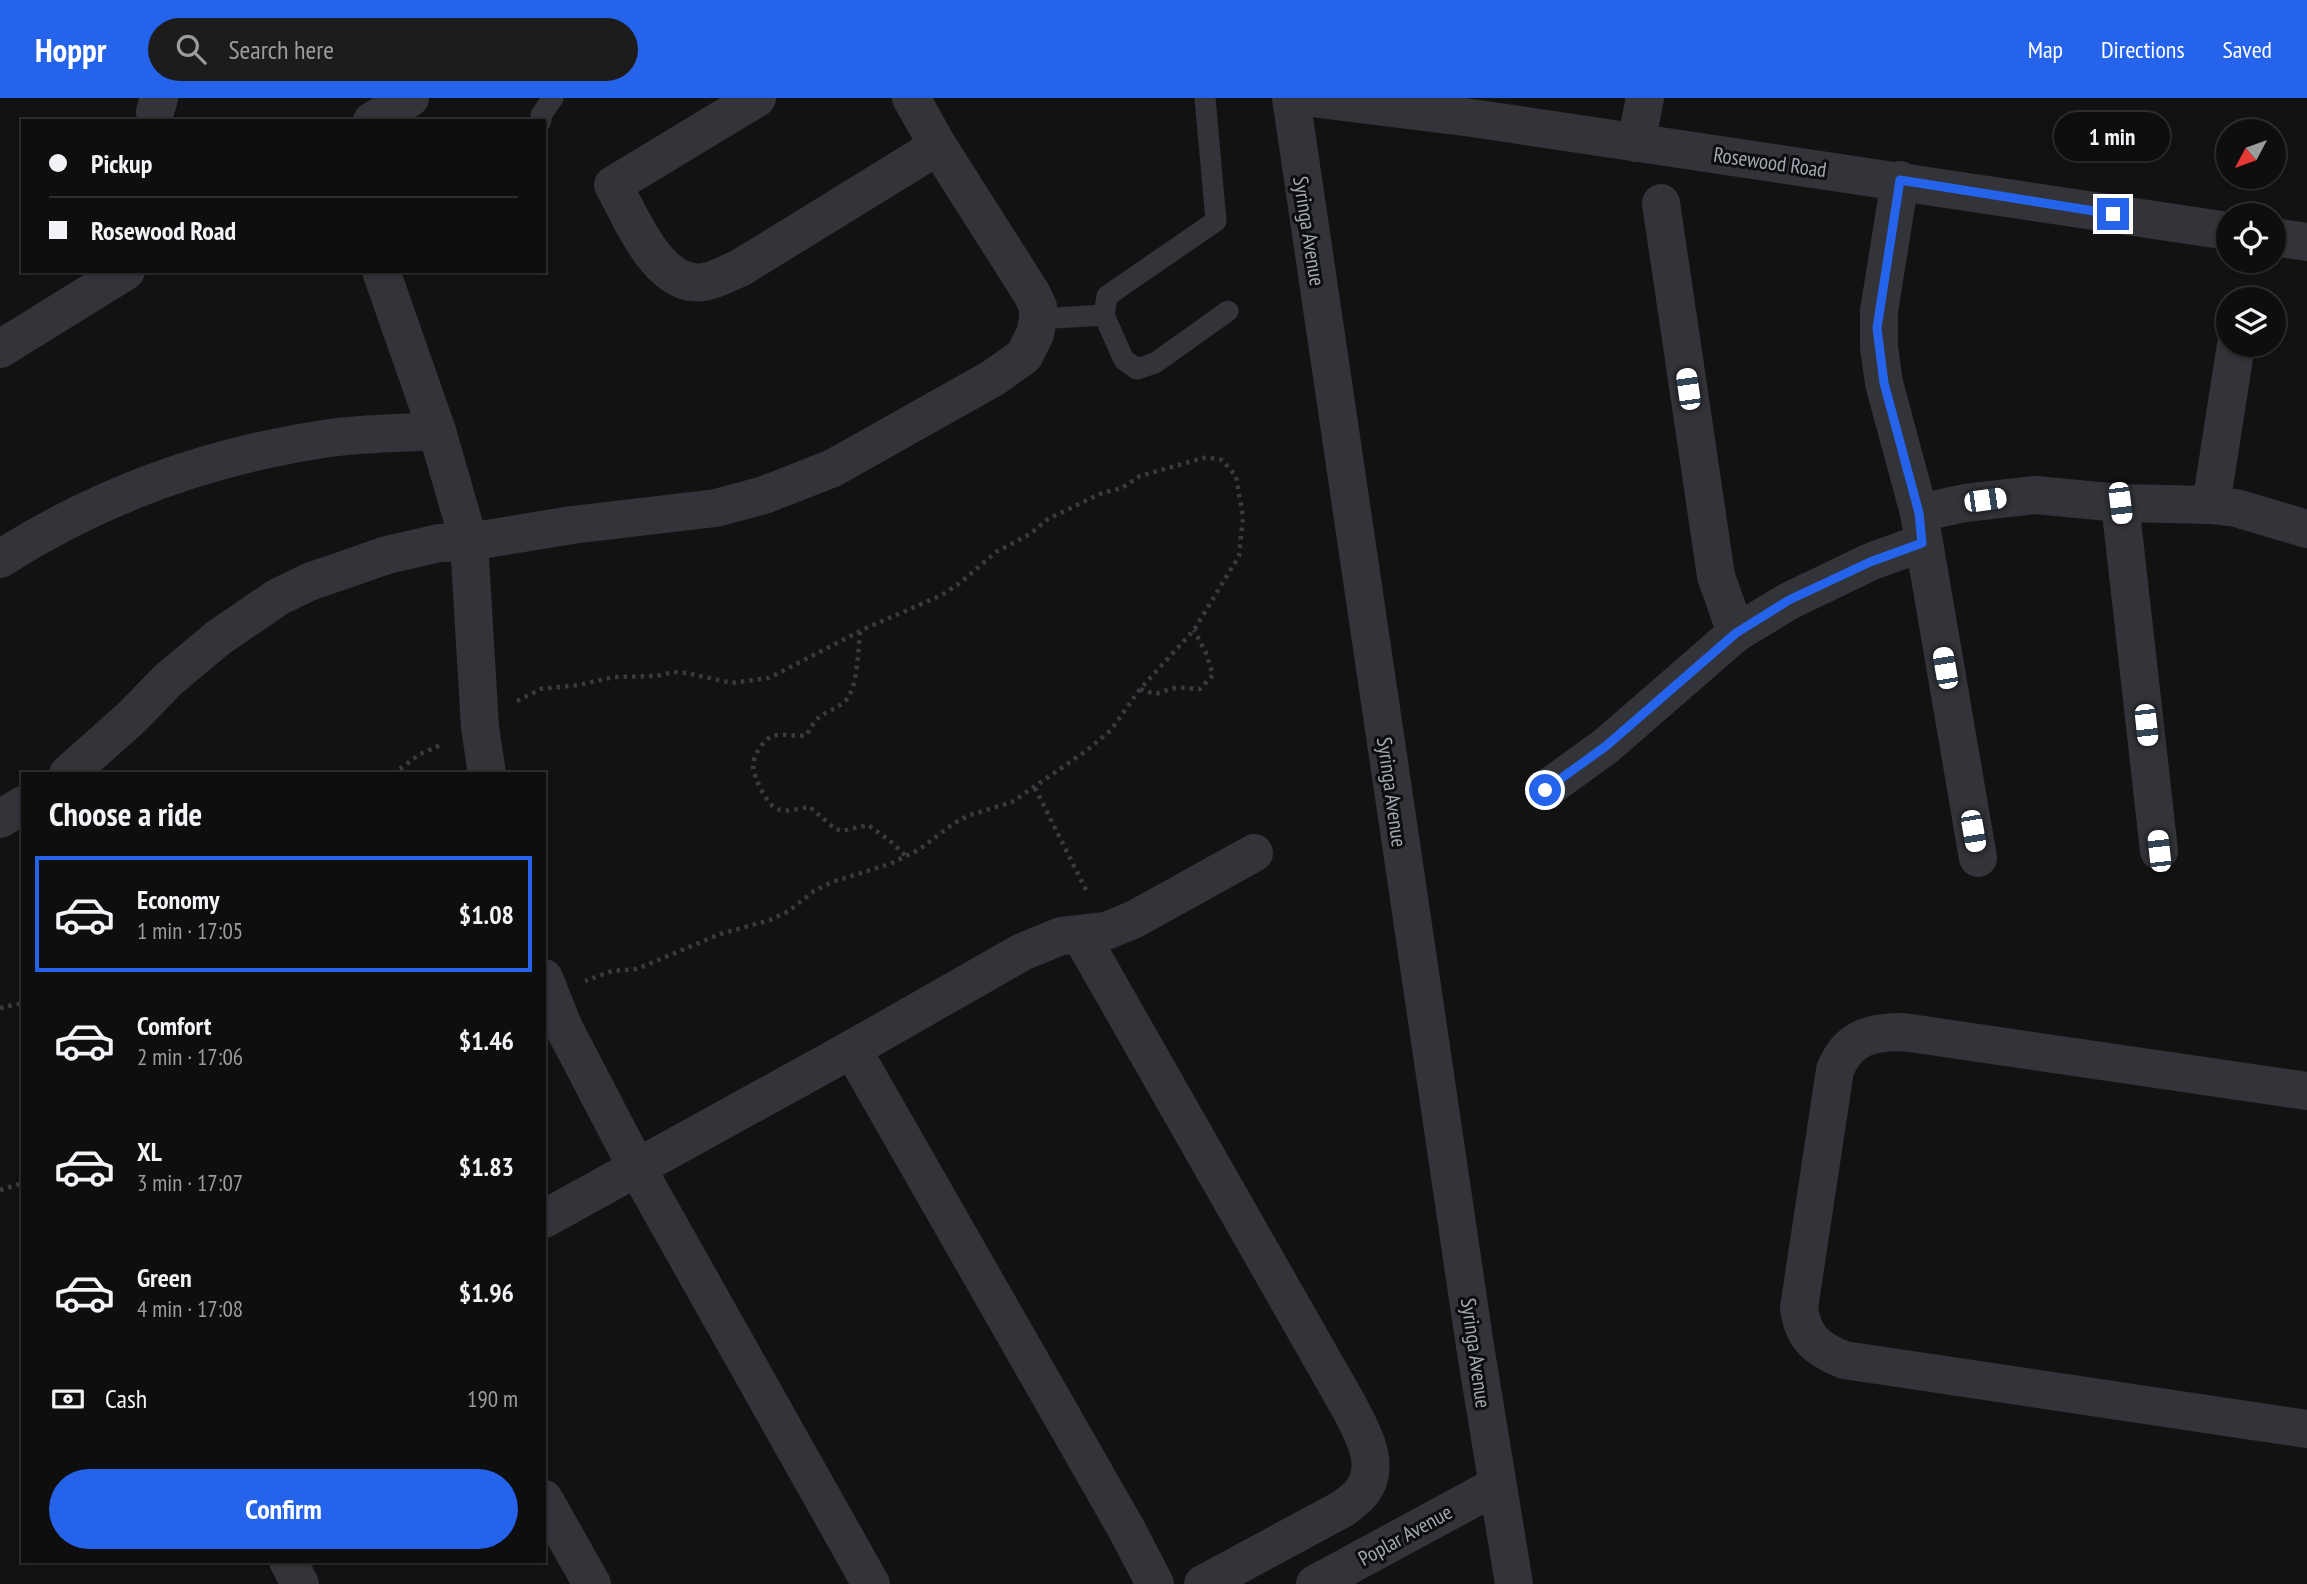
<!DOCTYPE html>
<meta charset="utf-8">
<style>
:root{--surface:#0e0e0e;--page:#1c1c1c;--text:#f1f3f6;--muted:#9b9c9e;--line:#2e2e2e;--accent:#2563eb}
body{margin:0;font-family:"PT Sans Narrow",sans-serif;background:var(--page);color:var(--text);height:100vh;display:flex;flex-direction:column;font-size:26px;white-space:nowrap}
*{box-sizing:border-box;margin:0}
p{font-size:23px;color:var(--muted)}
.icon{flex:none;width:38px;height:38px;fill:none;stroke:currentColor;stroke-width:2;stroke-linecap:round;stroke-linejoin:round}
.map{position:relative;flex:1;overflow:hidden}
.panel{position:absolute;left:21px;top:674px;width:525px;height:791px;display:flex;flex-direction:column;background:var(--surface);border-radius:0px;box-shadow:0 2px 5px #0004,0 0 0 2px var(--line)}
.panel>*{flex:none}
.guide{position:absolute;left:21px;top:21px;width:525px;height:154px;border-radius:0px;box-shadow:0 2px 5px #0004,0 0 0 2px var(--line);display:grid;align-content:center;height:154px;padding:0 28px;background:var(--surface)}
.needle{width:46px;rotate:229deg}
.buttons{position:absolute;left:2216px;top:21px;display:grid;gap:14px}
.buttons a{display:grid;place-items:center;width:70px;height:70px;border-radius:50%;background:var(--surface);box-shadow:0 2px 5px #0004,0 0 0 2px var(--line);font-size:35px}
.end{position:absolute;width:32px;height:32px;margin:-16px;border:9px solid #2563eb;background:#fff;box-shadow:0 0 0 4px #fff}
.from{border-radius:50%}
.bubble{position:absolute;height:49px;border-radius:24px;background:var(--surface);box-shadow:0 2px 5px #0004,0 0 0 2px var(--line);font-size:23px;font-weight:700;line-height:49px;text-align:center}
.car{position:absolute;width:21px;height:42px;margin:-21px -10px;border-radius:9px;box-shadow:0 0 5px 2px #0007;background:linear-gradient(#fff 24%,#345 0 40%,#fff 0 76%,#345 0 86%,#fff 0)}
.guide b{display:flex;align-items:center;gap:24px;height:66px;font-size:26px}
.guide b+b{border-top:2px solid var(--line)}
.guide i{width:18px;height:18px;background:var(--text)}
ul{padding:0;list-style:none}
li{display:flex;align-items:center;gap:21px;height:116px;margin:0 14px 10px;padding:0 14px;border:4px solid transparent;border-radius:0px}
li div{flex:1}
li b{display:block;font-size:26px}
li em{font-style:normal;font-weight:700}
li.current{border-color:var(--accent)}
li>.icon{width:63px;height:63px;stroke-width:1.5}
h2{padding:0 28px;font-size:32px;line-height:84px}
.pay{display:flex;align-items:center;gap:18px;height:77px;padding:0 28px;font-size:26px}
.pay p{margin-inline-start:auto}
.cta{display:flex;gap:14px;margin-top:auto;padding:14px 28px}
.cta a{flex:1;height:80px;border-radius:42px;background:var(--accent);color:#fff;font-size:28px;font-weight:700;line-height:80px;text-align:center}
header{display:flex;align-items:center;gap:42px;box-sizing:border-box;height:98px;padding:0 35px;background:var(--accent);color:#fff}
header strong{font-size:33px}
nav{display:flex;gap:38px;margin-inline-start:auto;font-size:24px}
.search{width:490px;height:63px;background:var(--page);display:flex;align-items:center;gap:18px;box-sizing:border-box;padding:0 24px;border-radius:38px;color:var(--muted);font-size:26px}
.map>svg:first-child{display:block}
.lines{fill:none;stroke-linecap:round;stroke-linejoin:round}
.path{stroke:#383b40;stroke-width:4.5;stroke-dasharray:3.5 5;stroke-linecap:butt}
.service{stroke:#323439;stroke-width:21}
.minor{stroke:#323439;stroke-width:38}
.route{stroke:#2563eb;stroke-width:9}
.labels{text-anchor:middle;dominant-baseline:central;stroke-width:6;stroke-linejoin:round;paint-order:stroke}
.street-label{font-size:21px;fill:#a2a9b5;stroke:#0d0d0e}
</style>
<header>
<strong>Hoppr</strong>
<div class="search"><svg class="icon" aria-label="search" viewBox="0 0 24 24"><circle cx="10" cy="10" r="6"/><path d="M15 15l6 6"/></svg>Search here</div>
<nav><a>Map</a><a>Directions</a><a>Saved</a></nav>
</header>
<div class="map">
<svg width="2307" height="1486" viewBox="0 0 2307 1486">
<rect width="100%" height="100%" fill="#121213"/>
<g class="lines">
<g class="path">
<path d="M 860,534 C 858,551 858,593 844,604 C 826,618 819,612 807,637 C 795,640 780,633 769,640 C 761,645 753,659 753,668 C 754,680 767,707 777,711 C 787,715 800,710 810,709 L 835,731 L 842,733 L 868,727 L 889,742 L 906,758"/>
<path d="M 1140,591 C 1161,599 1157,594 1175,590 C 1183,589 1192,591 1200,591 L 1213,577 L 1206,555 L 1194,532"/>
<polyline points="517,603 541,591 578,587 614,579 657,578 673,574 686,575 732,585 769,580 864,531 942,497 960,485 996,454 1030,436 1048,421 1102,395 1122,390 1140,378 1207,359 1222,362 1236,378 1243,419 1239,458 1194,532 1140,591 1111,632 1086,653 1012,704 970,717 954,725 920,751 890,766 832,784 814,793 789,813 770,822 720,836 637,871 612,873 585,883"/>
<polyline points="393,676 420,656 443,646"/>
<polyline points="1035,690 1088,796"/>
<polyline points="0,910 23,905"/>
<polyline points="0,1092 23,1085"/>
</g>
<g class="service">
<polyline points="1205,0 1216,123 1107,198 1104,217 1124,262 1137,271 1155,265 1228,213"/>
<polyline points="541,23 541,17 553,0"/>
<polyline points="1038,221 1104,217"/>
</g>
<g class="minor">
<path d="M 757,0 L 613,87 C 632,120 658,191 704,184 C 716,182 728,175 740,170 L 938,48"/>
<polyline points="1291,0 1475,1248 1514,1486"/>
<polyline points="1311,0 1472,20 2228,133"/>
<polyline points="155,14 159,0"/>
<polyline points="372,23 410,0"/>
<polyline points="1636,45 1645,0"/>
<polyline points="1900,82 1879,213 1879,249 1884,285 1919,415 1978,760"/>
<polyline points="1661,105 1716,478 1736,535"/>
<polyline points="2273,139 2307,144"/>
<polyline points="381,173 437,333 469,444 480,629 487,676"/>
<polyline points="0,251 126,173"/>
<polyline points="2120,405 2159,753"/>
<polyline points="2211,407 2236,247"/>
<polyline points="1919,415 1965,405 2035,397 2120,405 2211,407 2236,410 2307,431"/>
<path d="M 0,461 C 100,397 212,357 330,340 C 365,335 402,335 437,333"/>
<polyline points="68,676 132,619 169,581 218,540 278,499 309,484 387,457 439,445 469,444 572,427 716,410 764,397 833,370 993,280 1024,258 1035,236 1038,221 1038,209 1032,196 938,48 911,0"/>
<polyline points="1545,692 1606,648 1736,535 1789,503 1870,464 1922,445"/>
<polyline points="0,721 23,707"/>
<path d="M 1081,838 L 1347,1305 C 1360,1330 1384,1367 1361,1395 C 1357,1400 1350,1405 1344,1410 L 1203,1486"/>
<polyline points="544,880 564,930 637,1070 871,1486"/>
<polyline points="852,951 1127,1432 1155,1486"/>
<path d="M 2307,993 L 1903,934 C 1869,934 1848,940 1835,972 L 1799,1210 C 1803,1240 1817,1251 1844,1262 L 2307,1331"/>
<polyline points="544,1121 852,951 1022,854 1061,838 1106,833 1135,821 1254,755"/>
<polyline points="544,1401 592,1486"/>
<polyline points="288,1463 300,1486"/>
<polyline points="1315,1486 1496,1388"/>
</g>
</g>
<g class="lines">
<polyline class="route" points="1545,692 1606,648 1736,535 1789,502 1870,464 1922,445 1919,415 1884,285 1877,230 1900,82 2113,116"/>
</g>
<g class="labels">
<g class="street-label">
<text transform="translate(1770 64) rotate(8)">Rosewood Road</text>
<text transform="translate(1309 133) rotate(81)">Syringa Avenue</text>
<text transform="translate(1392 694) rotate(82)">Syringa Avenue</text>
<text transform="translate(1476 1255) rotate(82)">Syringa Avenue</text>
<text transform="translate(1405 1437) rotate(-29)">Poplar Avenue</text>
</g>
</g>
</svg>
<div class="buttons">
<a><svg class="needle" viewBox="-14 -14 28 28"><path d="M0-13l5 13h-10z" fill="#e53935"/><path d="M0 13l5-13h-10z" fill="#9b9c9e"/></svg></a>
<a><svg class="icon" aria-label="locate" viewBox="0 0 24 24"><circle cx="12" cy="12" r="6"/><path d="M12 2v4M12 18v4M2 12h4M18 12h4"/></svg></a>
<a><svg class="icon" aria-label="layers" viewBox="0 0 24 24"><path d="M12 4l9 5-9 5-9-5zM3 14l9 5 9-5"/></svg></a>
</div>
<i class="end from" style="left:1545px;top:692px"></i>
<i class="end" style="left:2113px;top:116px"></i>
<div class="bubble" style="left:2054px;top:14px;width:116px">1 min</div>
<i class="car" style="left:1688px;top:291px;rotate:352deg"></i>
<i class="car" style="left:1985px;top:402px;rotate:82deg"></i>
<i class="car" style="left:2120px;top:405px;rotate:173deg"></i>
<i class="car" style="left:1945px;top:570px;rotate:350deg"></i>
<i class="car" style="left:2146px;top:627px;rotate:174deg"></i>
<i class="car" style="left:1973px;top:733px;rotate:170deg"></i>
<i class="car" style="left:2159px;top:753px;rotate:354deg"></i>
<div class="guide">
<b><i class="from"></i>Pickup</b>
<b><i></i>Rosewood Road</b>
</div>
<section class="panel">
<h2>Choose a ride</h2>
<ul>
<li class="current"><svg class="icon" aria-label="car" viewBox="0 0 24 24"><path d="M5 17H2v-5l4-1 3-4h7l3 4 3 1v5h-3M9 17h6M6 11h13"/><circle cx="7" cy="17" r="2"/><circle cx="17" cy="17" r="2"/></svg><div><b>Economy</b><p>1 min · 17:05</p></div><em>$1.08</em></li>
<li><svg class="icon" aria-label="car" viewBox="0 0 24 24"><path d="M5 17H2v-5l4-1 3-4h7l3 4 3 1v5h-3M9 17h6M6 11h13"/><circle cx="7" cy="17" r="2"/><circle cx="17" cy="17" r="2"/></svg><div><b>Comfort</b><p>2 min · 17:06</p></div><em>$1.46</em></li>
<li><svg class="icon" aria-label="car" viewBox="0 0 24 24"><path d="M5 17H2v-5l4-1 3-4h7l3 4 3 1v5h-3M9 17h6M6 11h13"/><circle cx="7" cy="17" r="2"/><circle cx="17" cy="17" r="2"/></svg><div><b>XL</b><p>3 min · 17:07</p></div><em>$1.83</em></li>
<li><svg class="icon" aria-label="car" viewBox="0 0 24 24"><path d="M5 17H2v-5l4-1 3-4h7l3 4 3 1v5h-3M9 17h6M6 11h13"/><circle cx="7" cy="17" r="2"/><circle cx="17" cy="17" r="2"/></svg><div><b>Green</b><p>4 min · 17:08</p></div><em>$1.96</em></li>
</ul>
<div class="pay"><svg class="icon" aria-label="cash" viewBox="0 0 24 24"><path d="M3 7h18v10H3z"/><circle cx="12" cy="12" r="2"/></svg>Cash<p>190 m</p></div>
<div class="cta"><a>Confirm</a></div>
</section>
</div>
